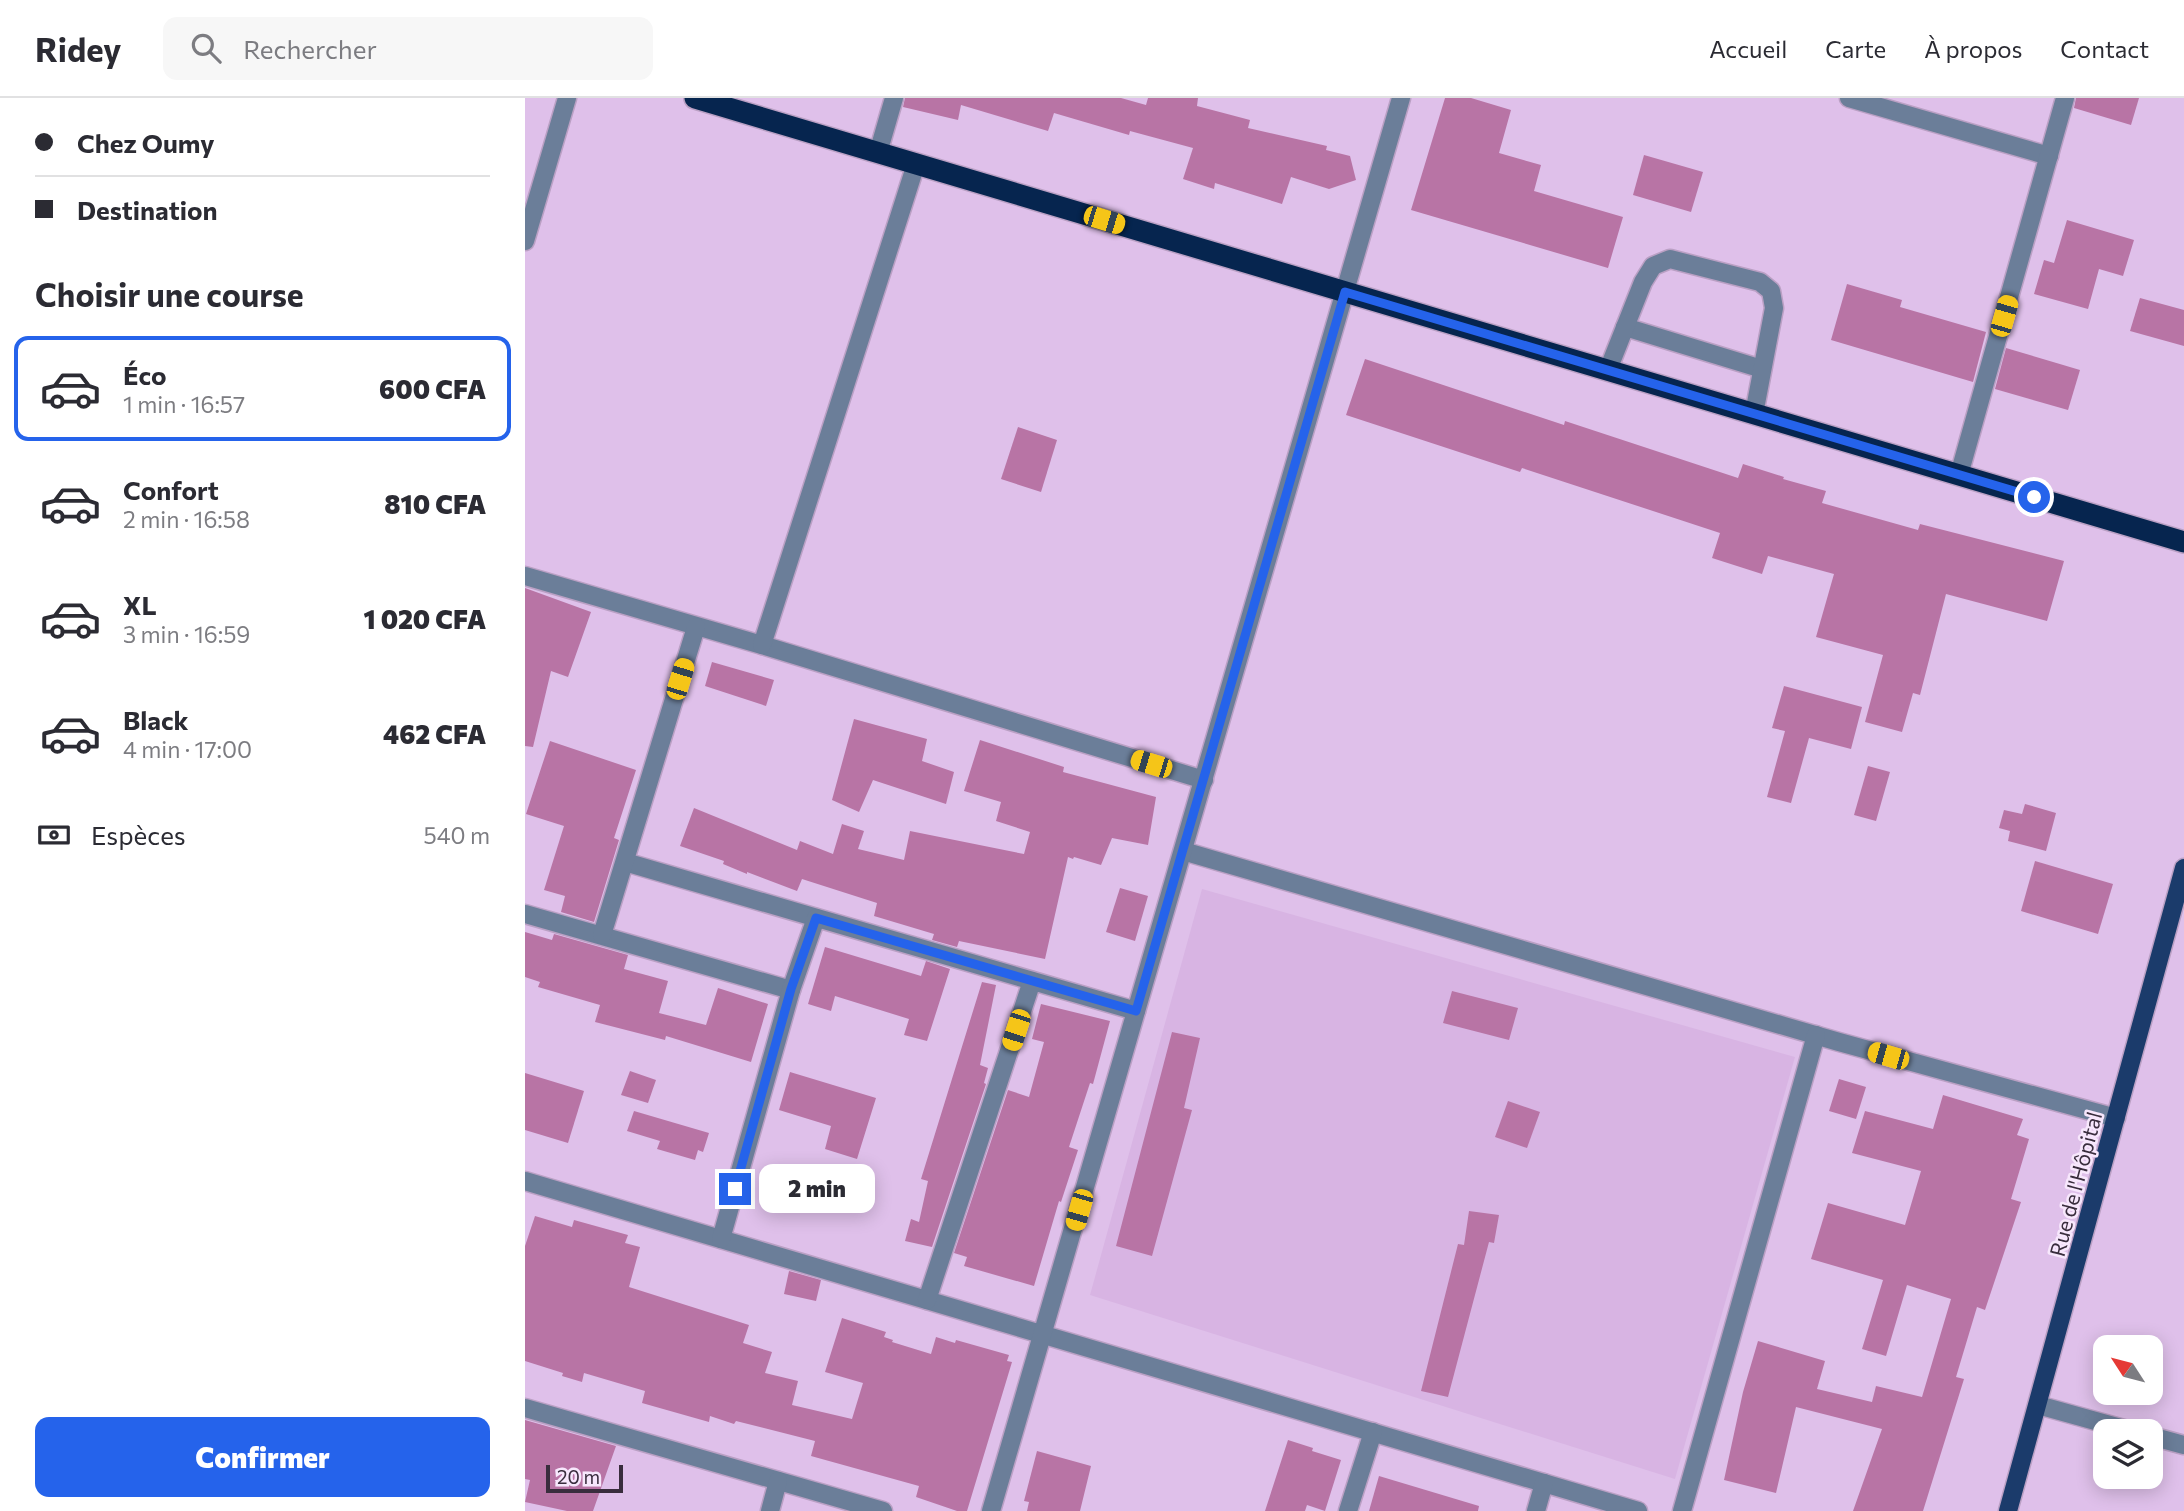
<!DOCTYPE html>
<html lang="fr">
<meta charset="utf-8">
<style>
:root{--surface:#fff;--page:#f7f7f7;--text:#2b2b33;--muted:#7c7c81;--line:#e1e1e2;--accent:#2563eb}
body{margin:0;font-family:Commissioner,sans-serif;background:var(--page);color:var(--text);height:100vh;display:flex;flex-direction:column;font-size:26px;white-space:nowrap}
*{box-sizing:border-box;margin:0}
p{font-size:23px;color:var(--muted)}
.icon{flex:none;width:38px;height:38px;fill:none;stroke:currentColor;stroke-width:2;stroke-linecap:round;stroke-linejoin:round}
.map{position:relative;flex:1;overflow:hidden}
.panel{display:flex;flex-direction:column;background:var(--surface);width:525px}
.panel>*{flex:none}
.guide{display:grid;align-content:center;height:154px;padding:0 35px;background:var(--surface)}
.needle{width:46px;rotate:306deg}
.buttons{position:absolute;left:1568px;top:1237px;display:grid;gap:14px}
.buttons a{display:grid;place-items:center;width:70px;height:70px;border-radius:14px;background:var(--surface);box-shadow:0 4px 18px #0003;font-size:35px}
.scale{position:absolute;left:21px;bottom:18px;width:77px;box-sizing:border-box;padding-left:7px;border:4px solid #392d3d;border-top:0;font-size:19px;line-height:24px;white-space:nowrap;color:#392d3d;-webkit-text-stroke:5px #f7e7fc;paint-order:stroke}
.end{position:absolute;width:32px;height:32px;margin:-16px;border:9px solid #2563eb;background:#fff;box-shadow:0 0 0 4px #fff}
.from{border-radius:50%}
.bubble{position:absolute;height:49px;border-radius:14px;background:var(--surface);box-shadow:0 4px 18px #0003;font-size:23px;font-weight:800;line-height:49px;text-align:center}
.car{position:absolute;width:21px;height:42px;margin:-21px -10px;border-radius:9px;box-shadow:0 0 5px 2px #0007;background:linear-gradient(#f5c518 24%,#345 0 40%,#f5c518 0 76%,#345 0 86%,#f5c518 0)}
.guide b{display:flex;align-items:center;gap:24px;height:66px;font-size:26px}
.guide b+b{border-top:2px solid var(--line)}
.guide i{width:18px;height:18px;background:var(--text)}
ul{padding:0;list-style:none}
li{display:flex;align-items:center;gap:21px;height:105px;margin:0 14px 10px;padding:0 21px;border:4px solid transparent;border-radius:14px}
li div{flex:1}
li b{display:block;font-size:26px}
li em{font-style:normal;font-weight:800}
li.active{border-color:var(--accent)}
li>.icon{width:63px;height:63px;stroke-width:1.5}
h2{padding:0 35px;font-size:32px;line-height:84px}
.pay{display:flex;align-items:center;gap:18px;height:77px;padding:0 35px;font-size:26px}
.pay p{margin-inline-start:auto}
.button{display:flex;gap:14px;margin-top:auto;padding:14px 35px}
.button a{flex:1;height:80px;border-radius:14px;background:var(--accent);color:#fff;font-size:28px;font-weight:800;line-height:80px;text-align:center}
header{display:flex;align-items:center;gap:42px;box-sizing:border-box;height:98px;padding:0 35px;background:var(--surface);border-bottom:2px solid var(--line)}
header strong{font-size:33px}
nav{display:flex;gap:38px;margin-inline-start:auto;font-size:24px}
.search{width:490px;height:63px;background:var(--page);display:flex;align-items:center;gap:18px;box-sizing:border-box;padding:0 24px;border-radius:14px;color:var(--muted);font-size:26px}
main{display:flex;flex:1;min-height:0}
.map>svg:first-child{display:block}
.built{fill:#d8b4e3}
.building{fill:#b874a5}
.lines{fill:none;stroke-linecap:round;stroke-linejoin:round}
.minor-casing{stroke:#baa0c4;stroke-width:21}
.major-casing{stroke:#baa0c4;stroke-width:21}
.highway-casing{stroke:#baa0c4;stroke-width:24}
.minor{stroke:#6b7e99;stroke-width:18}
.major{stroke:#1b3b6b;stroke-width:18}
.highway{stroke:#06254f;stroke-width:21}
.route{stroke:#2563eb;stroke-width:9}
.labels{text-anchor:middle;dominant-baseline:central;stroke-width:5;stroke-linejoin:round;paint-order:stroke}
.street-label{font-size:21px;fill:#392d3d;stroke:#f7e7fc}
</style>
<header>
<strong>Ridey</strong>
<div class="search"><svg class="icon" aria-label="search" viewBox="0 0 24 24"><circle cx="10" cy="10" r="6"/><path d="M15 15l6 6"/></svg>Rechercher</div>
<nav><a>Accueil</a><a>Carte</a><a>À propos</a><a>Contact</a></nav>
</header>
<main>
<section class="panel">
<div class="guide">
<b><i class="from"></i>Chez Oumy</b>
<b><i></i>Destination</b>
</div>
<h2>Choisir une course</h2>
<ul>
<li class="active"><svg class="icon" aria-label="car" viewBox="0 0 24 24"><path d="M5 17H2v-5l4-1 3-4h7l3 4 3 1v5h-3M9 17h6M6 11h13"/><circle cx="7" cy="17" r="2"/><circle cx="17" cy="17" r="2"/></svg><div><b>Éco</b><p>1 min · 16:57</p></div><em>600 CFA</em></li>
<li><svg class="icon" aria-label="car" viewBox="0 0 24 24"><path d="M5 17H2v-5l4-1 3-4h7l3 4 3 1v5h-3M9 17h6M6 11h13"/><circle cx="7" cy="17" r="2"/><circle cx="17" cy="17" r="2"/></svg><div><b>Confort</b><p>2 min · 16:58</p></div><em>810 CFA</em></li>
<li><svg class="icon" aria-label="car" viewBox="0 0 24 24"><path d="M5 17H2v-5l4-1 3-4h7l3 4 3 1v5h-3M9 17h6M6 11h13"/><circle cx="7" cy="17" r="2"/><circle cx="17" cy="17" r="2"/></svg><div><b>XL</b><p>3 min · 16:59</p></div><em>1 020 CFA</em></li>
<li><svg class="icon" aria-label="car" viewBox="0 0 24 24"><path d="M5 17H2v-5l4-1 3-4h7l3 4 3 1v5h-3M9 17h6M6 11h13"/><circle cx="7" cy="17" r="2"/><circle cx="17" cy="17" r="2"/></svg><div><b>Black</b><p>4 min · 17:00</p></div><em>462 CFA</em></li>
</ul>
<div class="pay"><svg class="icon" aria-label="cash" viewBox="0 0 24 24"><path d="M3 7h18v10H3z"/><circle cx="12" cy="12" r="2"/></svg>Espèces<p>540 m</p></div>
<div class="button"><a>Confirmer</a></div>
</section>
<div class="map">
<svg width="1659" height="1413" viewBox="0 0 1659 1413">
<rect width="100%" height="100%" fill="#dfc0ea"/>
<polygon class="built" points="677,791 1270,959 1150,1381 565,1197"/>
<g class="building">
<polygon points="380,0 596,0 621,7 623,0 673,0 672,8 725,22 723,30 802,48 801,52 825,58 831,82 804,91 766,79 757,106 690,85 689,91 658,81 668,50 605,33 604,37 529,15 523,33 436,7 433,22 378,9"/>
<polygon points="920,0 946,0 986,12 974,55 1016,67 1009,93 1098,119 1083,170 886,112"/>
<polygon points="1551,0 1614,0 1606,27 1549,10"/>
<polygon points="1119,57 1178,74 1166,114 1108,97"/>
<polygon points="1542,122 1609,142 1598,178 1574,171 1563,211 1509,196 1519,162 1529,165"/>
<polygon points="1322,186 1377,202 1375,209 1461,234 1448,284 1306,242"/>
<polygon points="1615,200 1659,212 1659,248 1605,233"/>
<polygon points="1481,250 1555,272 1543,312 1470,291"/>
<polygon points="840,261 1039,327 1040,323 1213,380 1218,366 1259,379 1258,381 1301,393 1297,405 1393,432 1395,426 1539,463 1522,523 1421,496 1395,597 1388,595 1377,634 1340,624 1358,557 1291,539 1309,476 1243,458 1237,476 1187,460 1195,435 997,370 995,374 821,317"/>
<polygon points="493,329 532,342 516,394 476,381"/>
<polygon points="0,490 66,514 43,579 26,573 8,649 0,648"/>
<polygon points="187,564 249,582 241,608 180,588"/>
<polygon points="1259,588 1337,609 1326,651 1284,640 1266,705 1242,699 1260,633 1247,630"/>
<polygon points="329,621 402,641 397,663 429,674 421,706 348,682 334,714 307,702"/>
<polygon points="455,642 539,669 538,674 631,699 623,747 587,740 576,767 549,759 548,761 543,759 520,861 434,843 432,849 407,842 409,836 349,818 352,805 277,781 272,793 222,774 222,776 198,766 199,763 155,748 169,710 272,752 275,743 308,756 317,726 339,733 333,751 379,762 385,733 499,756 505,734 471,723 476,704 439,693"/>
<polygon points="25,643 111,672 89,740 94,742 69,824 36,814 40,798 19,792 39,728 1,716"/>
<polygon points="1343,668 1365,674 1351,723 1329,717"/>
<polygon points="1500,706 1531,715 1521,753 1483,743 1485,733 1474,730 1479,712 1497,716"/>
<polygon points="1510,763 1588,786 1573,836 1496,813"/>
<polygon points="595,790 623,798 610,843 581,834"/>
<polygon points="0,834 27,842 29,836 103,857 99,871 143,883 134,915 181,927 193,890 243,906 226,964 141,938 140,942 70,924 75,907 13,889 15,884 0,879"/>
<polygon points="300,849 396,878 401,863 425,871 402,943 379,937 384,921 310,898 306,913 283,906"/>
<polygon points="457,884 471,887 455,967 463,970 459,985 461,986 407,1149 380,1143 386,1121 394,1124 403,1083 396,1081"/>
<polygon points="927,893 993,910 984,942 918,925"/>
<polygon points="516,906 585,923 568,986 565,985 544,1049 553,1052 536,1104 534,1103 509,1188 439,1168 442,1159 429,1155 483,992 504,999 519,944 507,941"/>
<polygon points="647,934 675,940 659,1010 667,1012 627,1158 591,1148"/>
<polygon points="105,973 131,982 123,1005 96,997"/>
<polygon points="265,974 351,1000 332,1061 300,1051 306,1028 254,1012"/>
<polygon points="0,975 59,993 43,1045 0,1032"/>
<polygon points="1314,981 1341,989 1331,1021 1304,1013"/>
<polygon points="1418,997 1498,1021 1492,1037 1504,1041 1486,1101 1496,1104 1460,1212 1452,1209 1431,1279 1439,1281 1398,1413 1328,1413 1357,1331 1271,1309 1251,1395 1199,1382 1218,1294 1233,1243 1300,1263 1292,1291 1347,1304 1351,1288 1397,1299 1426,1201 1382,1187 1361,1258 1337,1251 1358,1182 1286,1161 1303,1105 1380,1127 1396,1073 1327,1055 1340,1013 1408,1031"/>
<polygon points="983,1003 1015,1014 1002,1050 970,1039"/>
<polygon points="109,1013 184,1035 178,1054 173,1052 170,1062 132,1051 135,1043 102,1033"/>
<polygon points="944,1113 974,1117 969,1145 964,1144 923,1299 896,1293 933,1146 939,1147"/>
<polygon points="10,1118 47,1129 49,1122 103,1137 100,1145 115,1149 104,1189 224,1227 218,1245 247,1254 240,1275 273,1283 267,1307 327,1321 338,1285 300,1274 317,1220 361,1234 359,1239 368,1242 367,1244 406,1256 411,1239 430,1245 431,1242 484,1257 482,1263 487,1264 442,1413 432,1413 391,1399 394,1388 286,1358 290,1343 211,1323 209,1326 185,1318 184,1324 117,1305 120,1293 59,1275 57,1284 37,1278 38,1275 0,1263 0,1148"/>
<polygon points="264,1173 296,1182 291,1203 259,1196"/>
<polygon points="0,1322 91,1348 68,1413 42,1413 0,1404 5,1382 0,1381"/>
<polygon points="763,1342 788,1350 787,1353 816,1362 800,1413 782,1407 780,1413 740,1413"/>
<polygon points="512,1353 566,1368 555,1413 502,1413 504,1404 499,1403"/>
<polygon points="854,1378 954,1408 953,1413 844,1413"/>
</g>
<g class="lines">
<defs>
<g id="minor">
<polyline points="1324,0 1524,58"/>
<polyline points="353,55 369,0"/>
<polyline points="0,143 42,0"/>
<polyline points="1100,229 1237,271"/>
<polyline points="1083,272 1118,184 1128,168 1145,161 1235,184 1246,193 1249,210 1229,316"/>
<polyline points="1434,377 1540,0"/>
<polyline points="0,478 237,547 679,682"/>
<polyline points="237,547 391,66"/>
<polyline points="658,753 1314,944 1591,1020"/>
<polyline points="100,764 611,913"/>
<polyline points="0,816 266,892"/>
<polyline points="77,837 171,529"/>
<polyline points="0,1083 1113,1413"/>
<polyline points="196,1141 266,892 291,820"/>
<polyline points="402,1202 507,883"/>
<polyline points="1513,1307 1610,1334"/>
<polyline points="0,1310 358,1413"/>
<polyline points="1626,1338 1659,1347"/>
<polyline points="245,1413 253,1383"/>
<polyline points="466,1413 876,0"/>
<polyline points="823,1413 848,1334"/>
<polyline points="1011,1413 1019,1385"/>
<polyline points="1157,1413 1291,937"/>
</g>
<polyline id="major" points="1483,1413 1659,770"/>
<polyline id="highway" points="170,0 1659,444"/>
</defs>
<use href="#minor" class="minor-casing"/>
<use href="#major" class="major-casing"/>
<use href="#highway" class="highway-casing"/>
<use href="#minor" class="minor"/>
<use href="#major" class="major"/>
<use href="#highway" class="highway"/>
</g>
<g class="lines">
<polyline class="route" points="210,1091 266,891 291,820 611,913 820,194 1509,399"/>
</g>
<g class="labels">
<g class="street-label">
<text transform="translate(1550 1086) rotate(-75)">Rue de l'Hôpital</text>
</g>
</g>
</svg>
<div class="buttons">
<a><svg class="needle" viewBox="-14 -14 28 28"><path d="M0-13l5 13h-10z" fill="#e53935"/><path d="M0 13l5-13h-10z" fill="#7c7c81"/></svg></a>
<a><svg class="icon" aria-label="layers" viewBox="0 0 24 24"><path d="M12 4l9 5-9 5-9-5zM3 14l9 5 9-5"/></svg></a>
</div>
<div class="scale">20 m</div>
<i class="end from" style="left:1509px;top:399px"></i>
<i class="end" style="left:210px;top:1091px"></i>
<div class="bubble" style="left:234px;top:1066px;width:116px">2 min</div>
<i class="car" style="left:579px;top:122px;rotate:107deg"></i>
<i class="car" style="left:1479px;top:218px;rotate:16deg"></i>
<i class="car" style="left:155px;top:581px;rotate:17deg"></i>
<i class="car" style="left:626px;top:666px;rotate:287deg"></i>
<i class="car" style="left:491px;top:932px;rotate:198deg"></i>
<i class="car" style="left:1363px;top:958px;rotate:286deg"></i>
<i class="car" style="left:554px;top:1112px;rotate:196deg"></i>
</div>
</main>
